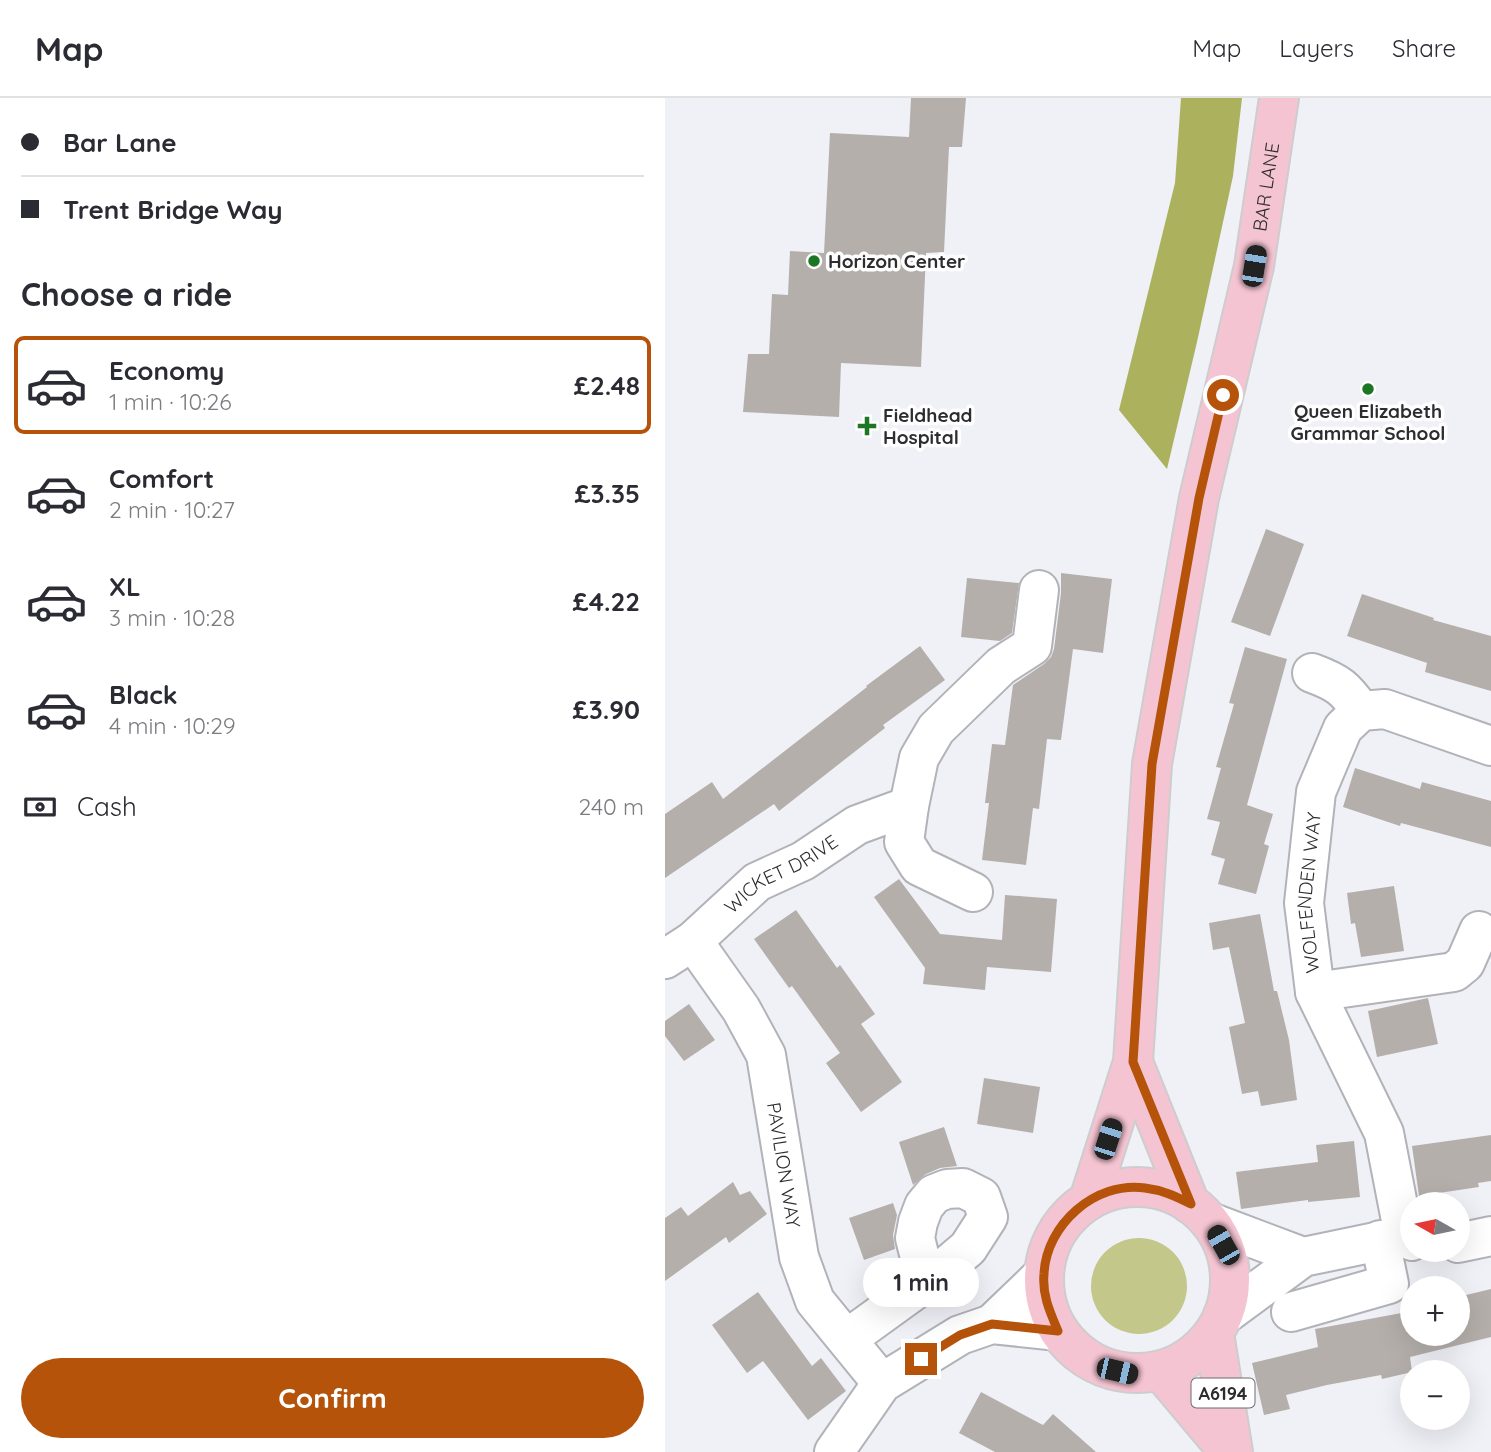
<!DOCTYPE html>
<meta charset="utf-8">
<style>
:root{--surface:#fff;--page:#f7f7f7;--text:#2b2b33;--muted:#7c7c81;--line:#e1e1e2;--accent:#b45309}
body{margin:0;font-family:Quicksand,sans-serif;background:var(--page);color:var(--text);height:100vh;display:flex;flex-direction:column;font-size:26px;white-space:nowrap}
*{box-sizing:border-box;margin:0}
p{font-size:23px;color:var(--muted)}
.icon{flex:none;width:38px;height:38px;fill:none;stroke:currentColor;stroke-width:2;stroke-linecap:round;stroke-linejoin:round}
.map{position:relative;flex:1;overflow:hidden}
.sheet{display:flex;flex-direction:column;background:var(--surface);width:665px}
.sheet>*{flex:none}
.hud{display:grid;align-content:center;height:154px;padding:0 21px;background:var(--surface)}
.needle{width:46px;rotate:279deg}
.tools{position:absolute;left:735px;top:1094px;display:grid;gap:14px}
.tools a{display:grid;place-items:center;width:70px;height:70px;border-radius:50%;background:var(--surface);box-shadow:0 7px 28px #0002;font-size:35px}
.end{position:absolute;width:32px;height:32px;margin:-16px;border:9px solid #b45309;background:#fff;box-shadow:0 0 0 4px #fff}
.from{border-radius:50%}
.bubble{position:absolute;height:49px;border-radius:24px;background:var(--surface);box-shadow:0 7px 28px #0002;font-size:23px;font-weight:800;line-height:49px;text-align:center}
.car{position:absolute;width:21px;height:42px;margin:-21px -10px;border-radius:9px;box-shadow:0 0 5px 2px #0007;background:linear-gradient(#222 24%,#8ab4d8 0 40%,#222 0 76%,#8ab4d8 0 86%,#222 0)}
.hud b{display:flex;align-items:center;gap:24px;height:66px;font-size:26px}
.hud b+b{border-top:2px solid var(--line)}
.hud i{width:18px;height:18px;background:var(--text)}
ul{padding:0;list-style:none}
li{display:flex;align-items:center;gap:21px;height:98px;margin:0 14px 10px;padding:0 7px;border:4px solid transparent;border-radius:10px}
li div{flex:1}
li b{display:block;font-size:26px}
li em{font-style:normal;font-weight:800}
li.current{border-color:var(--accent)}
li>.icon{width:63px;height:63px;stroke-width:1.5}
h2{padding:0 21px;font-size:32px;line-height:84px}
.pay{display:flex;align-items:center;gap:18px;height:77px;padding:0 21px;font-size:26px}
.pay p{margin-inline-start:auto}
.button{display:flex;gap:14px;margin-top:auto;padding:14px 21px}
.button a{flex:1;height:80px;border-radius:42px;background:var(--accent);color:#fff;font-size:28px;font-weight:800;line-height:80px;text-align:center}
header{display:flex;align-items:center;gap:42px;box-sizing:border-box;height:98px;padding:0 35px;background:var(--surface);border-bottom:2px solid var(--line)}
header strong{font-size:33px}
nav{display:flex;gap:38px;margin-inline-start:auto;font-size:24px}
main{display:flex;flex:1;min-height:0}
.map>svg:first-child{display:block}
.green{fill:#c3c78a}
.forest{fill:#acb15e}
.building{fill:#b4afaa}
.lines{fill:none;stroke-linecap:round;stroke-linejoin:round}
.minor-casing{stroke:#b2b2b9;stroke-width:42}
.major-casing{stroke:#cdcdcd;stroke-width:42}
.minor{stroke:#fff;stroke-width:38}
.major{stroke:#f5c4d2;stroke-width:38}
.route{stroke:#b45309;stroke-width:9}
.poi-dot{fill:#1d7623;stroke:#fefefe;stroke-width:2.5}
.labels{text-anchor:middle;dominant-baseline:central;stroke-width:7;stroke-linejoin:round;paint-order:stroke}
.shield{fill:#fefefe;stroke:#6c6c6e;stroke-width:2}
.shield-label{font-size:18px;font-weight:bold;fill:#2d2d30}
.street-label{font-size:19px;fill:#2d2d30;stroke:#fefefe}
.poi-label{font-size:19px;font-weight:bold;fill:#2d2d30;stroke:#fefefe;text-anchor:start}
</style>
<header>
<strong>Map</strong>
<nav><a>Map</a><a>Layers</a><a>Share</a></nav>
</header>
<main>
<section class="sheet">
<div class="hud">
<b><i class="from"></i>Bar Lane</b>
<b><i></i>Trent Bridge Way</b>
</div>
<h2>Choose a ride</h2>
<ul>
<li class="current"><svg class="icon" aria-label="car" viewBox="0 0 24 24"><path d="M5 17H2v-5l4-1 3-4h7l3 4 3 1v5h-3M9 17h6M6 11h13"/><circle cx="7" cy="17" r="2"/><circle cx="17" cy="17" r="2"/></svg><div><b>Economy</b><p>1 min · 10:26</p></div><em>£2.48</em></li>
<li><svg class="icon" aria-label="car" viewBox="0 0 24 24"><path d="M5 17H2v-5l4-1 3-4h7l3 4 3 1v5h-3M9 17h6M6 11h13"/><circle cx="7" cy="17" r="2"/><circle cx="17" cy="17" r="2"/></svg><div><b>Comfort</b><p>2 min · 10:27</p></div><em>£3.35</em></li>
<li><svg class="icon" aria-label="car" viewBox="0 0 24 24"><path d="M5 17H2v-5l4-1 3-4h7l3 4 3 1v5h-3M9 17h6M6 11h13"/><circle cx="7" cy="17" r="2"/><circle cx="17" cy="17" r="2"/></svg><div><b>XL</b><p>3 min · 10:28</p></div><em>£4.22</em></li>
<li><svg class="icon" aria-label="car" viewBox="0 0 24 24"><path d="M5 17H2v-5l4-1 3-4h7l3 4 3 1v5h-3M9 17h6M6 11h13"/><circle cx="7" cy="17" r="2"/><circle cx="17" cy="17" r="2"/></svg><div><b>Black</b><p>4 min · 10:29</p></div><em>£3.90</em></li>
</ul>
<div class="pay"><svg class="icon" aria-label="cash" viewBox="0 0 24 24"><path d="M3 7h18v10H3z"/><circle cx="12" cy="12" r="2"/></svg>Cash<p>240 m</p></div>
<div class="button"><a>Confirm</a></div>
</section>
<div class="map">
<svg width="826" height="1354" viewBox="0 0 826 1354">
<rect width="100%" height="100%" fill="#f0f0f7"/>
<circle class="green" cx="474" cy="1188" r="48"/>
<polygon class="forest" points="516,0 577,0 568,78 532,244 502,371 454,312 510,85"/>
<g class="building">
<polygon points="246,0 301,0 297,49 284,49 279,154 261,155 256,269 176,265 174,319 78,314 83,256 104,256 107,196 123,197 125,153 159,155 165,35 244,39"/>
<polygon points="601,431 639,446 605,538 566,524"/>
<polygon points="396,475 447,481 438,555 408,551 396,642 382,641 374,711 368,710 361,767 317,762 324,705 320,705 327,646 340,647 348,587 379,566 386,559 389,551 396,495"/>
<polygon points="302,480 354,485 347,535 335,543 296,539"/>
<polygon points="697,496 769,520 768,522 826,538 826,593 760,574 762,565 682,538"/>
<polygon points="255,548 280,582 218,627 220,630 114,713 109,706 0,780 0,716 47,684 58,701 202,589 201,588"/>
<polygon points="580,549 622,561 582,707 608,716 599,746 604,748 591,796 553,786 560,761 546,757 555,724 542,721 556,670 551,669 569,606 564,605"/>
<polygon points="690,670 755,691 757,684 826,703 826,749 736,725 735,728 678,709"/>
<polygon points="234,781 275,836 337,842 340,797 392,801 386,874 322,869 320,892 258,886 260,870 209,799"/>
<polygon points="729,788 739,853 696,859 690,825 686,826 682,795"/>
<polygon points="131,812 172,870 175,867 210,916 196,926 237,984 196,1014 161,965 175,955 127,888 124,890 89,841"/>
<polygon points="595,816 609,893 612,893 624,942 632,1002 596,1008 593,993 577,996 564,929 580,925 564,849 548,852 544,825"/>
<polygon points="763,900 773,946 712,959 703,913"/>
<polygon points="24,906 50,942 19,963 0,938 0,923"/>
<polygon points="319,980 375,989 368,1035 312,1026"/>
<polygon points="279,1029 292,1068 275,1070 261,1076 248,1087 234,1044"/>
<polygon points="826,1037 826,1083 813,1085 814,1089 754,1098 747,1048"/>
<polygon points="689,1043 695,1099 643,1104 643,1102 576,1111 571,1074 653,1064 651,1047"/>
<polygon points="68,1084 75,1097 85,1093 102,1116 64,1145 61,1139 0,1183 0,1120 16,1109 23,1118"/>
<polygon points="228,1105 232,1117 228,1137 230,1151 199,1162 184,1120"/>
<polygon points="826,1191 826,1239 745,1259 747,1274 717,1281 716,1277 662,1287 621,1297 625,1311 599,1317 587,1265 653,1249 650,1231 742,1214 742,1212 747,1210 747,1236 793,1236 793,1199"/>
<polygon points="93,1194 147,1268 156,1260 181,1293 143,1322 98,1263 82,1275 47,1227"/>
<polygon points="316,1294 378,1327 388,1316 431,1354 330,1354 294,1335"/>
</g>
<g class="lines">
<defs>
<g id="minor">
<path d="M 647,575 C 674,585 680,590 696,613"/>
<polyline points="244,708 254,660 271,631 336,568 367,548 374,492"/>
<path id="s1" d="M 28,843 L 76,911 L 101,957 L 134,1159 L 150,1203 L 217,1285"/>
<path id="s2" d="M 0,861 L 28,843 L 92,784 L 138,763 L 192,727 L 244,708 L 239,744 L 254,768 L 308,794"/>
<polyline points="650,894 789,874 800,865 814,833"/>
<polyline points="545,1124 638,1159"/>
<path id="s3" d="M 739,1138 L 719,1035 L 650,894 L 639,805 L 651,694 L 678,630 L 696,613 L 720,611 L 826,648"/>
<polyline points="793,1145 826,1138"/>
<polyline points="626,1214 724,1186 715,1142"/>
<polyline points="558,1218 638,1159 739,1138 747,1143"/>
<polyline points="327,1226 379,1176"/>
<polyline points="182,1241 276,1173 303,1150 323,1119 316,1099 298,1090 282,1091 269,1096 259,1108 253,1124 250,1140 261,1184"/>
<polyline points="169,1354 217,1285 295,1237 327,1226 393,1233"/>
</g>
<g id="major">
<polyline points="468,964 525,1106"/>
<circle cx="472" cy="1182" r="93"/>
<path id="s4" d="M 424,1102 L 468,964 L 487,666 L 534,400 L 589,168 L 614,0"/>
<polyline points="549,1235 568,1354"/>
<polyline points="496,1273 564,1354"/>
</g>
</defs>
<use href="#minor" class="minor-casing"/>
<use href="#major" class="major-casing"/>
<use href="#minor" class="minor"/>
<use href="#major" class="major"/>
</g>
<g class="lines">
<path class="route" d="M 256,1261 L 295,1237 L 327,1226 L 393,1233 C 385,1214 377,1197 379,1176 C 381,1127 430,1083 480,1090 C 497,1092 510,1098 526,1106 L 468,964 L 487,666 L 534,400 L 558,297"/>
</g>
<g class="poi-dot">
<circle cx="149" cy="163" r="7"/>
<circle cx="703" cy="291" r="7"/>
<path d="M198.5 317.5h7v7h7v7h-7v7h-7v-7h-7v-7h7z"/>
</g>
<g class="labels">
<rect class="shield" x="526.5" y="1280.5" width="63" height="29" rx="5"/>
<g class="shield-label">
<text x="558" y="1295">A6194</text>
</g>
<g class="street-label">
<text stroke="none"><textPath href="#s4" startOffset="1032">BAR LANE</textPath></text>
<text stroke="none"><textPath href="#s2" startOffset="145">WICKET DRIVE</textPath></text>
<text stroke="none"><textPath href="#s3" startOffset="362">WOLFENDEN WAY</textPath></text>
<text stroke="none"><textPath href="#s1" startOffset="247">PAVILION WAY</textPath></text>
</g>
<g class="poi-label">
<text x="163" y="163">Horizon Center</text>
<text x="703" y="313" text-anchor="middle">Queen Elizabeth<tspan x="703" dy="22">Grammar School</tspan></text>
<text x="218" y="317">Fieldhead<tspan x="218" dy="22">Hospital</tspan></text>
</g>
</g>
</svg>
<div class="tools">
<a><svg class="needle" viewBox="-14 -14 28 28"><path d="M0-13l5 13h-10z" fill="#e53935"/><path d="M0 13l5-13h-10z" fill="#7c7c81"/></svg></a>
<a>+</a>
<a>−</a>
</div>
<i class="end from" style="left:558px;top:297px"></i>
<i class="end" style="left:256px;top:1261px"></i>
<div class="bubble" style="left:198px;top:1160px;width:116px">1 min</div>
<i class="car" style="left:589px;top:168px;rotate:9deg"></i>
<i class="car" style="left:443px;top:1041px;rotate:18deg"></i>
<i class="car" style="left:558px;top:1147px;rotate:330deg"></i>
<i class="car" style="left:452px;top:1273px;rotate:103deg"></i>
</div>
</main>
